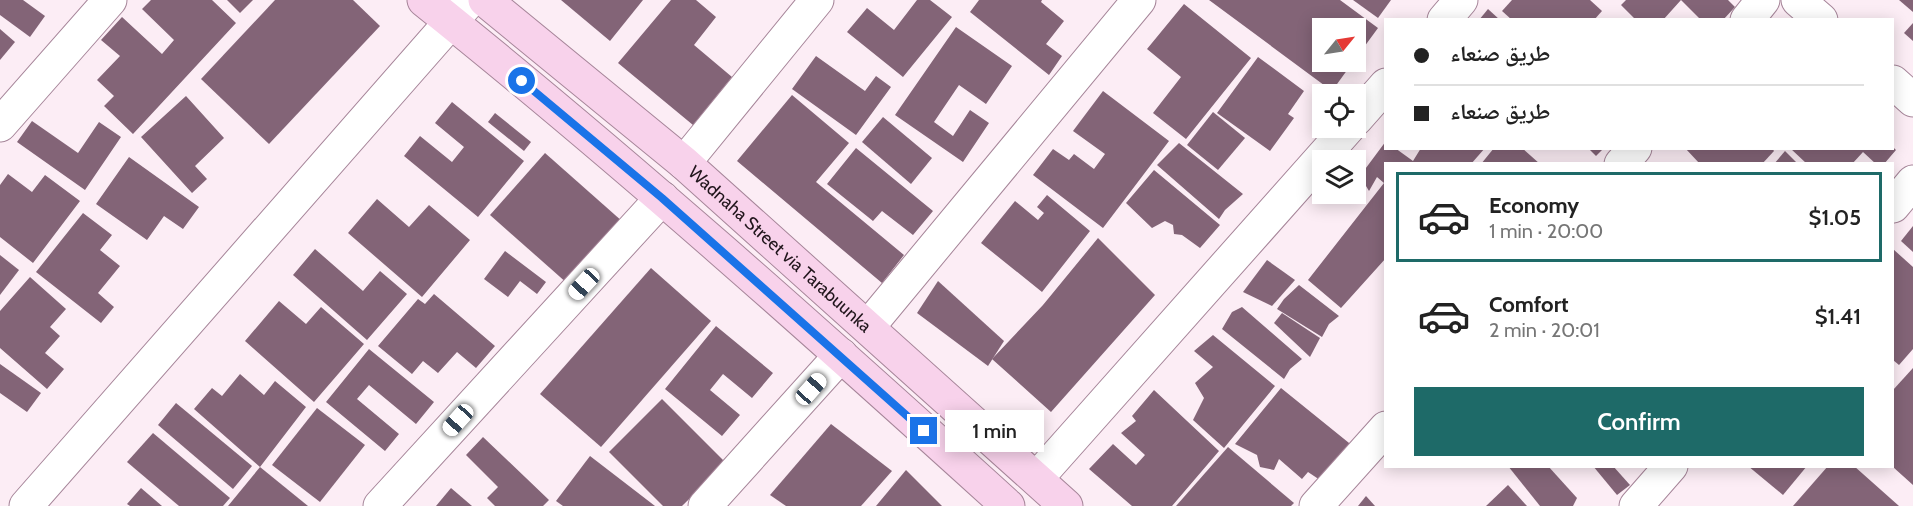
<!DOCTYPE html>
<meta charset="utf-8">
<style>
:root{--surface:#fff;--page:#f2f2f2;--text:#222;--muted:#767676;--line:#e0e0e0;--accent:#1e6a68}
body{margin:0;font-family:Cabin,"Noto Naskh Arabic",sans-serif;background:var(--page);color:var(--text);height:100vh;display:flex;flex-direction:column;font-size:22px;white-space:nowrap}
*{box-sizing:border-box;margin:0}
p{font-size:20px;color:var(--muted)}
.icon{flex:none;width:33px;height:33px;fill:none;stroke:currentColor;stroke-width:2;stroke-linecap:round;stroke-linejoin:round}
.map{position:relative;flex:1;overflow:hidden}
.drawer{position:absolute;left:1384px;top:162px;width:510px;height:306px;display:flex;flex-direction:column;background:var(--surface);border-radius:0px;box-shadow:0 3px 15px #0003}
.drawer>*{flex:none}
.banner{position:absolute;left:1384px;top:18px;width:510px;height:132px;border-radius:0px;box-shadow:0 3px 15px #0003;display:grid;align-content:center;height:132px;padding:0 30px;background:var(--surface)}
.needle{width:39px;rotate:60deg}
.buttons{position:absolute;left:1312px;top:18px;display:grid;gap:12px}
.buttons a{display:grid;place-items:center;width:54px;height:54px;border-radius:0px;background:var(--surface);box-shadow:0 3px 15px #0003;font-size:30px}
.end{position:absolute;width:27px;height:27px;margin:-14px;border:8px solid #1a73e8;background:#fff;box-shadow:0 0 0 3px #fff}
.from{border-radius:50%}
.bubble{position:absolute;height:42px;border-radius:0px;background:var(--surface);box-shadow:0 3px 15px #0003;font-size:20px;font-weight:600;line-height:42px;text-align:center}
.car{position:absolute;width:18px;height:36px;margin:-18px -9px;border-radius:8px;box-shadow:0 0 4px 2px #0007;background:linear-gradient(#fff 24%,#345 0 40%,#fff 0 76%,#345 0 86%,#fff 0)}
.banner b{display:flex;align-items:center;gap:21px;height:57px;font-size:22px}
.banner b+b{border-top:2px solid var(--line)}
.banner i{width:15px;height:15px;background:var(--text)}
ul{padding:10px 0 0;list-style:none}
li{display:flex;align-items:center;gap:18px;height:90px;margin:0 12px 9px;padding:0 18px;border:3px solid transparent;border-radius:0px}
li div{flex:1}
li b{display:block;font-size:22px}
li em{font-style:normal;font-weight:600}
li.selected{border-color:var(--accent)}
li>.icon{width:54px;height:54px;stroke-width:1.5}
.action{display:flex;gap:12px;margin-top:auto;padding:12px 30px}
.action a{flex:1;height:69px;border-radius:0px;background:var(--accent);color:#fff;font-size:24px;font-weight:600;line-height:69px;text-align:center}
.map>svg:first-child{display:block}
.building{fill:#836477}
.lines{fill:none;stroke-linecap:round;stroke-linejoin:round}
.minor-casing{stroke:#a68599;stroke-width:35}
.secondary-casing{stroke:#a68599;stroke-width:35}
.minor{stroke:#fff;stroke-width:33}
.secondary{stroke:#f8d2eb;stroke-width:33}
.route{stroke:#1a73e8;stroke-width:8}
.labels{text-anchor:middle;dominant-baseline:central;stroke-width:5;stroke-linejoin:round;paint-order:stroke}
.street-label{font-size:18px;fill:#21151c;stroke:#fff}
</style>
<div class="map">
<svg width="1913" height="506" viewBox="0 0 1913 506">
<rect width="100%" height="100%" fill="#fcedf5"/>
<g class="building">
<polygon points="0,0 23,0 45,16 30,37 0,15"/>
<polygon points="151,0 212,0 236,23 133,134 104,106 114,96 97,80 120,56 101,40 122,17 162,54 174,40 142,9"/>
<polygon points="227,0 253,0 240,13"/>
<polygon points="275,0 353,0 380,26 269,144 201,79"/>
<polygon points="561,0 643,0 610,41"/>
<polygon points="671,0 696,0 716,17 694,45 732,77 693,125 618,63"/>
<polygon points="917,0 930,0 952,17 903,77 847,32 867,8 894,30"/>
<polygon points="979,0 1042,0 1041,2 1064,21 1046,44 1062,56 1049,75 970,12"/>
<polygon points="1209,0 1340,0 1378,28 1356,58 1356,28 1323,28 1323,62 1353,62 1332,91"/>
<polygon points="1353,0 1391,0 1378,18"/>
<polygon points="1512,0 1590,0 1602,11 1594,20 1512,20 1502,11"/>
<polygon points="1626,0 1728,0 1735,7 1723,20 1701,20 1681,0 1663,20 1636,20 1621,5"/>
<polygon points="1899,0 1913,0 1913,12"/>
<polygon points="1184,4 1251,58 1186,139 1153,113 1181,77 1147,49"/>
<polygon points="1488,9 1500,20 1479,20"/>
<polygon points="1913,23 1913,41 1904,33"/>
<polygon points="956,27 1012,66 986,104 959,85 934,122 953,136 970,110 989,123 963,162 895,115"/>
<polygon points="0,29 15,42 0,60"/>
<polygon points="816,56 865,91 876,76 891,87 856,135 792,89"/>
<polygon points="1258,57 1304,91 1288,114 1294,118 1270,151 1217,113"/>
<polygon points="1103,91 1169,141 1103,228 1033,175 1053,149 1069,160 1074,154 1094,169 1105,154 1073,131"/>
<polygon points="792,95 849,143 816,182 904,255 882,283 737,161"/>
<polygon points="186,96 224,138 195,166 207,179 192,193 141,137"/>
<polygon points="452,102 524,161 478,217 404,156 420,136 452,162 464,147 435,123"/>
<polygon points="1213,112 1245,138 1218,170 1187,145"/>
<polygon points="495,113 531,142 524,151 488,122"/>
<polygon points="883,117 932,158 911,184 862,142"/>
<polygon points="32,121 78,153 99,122 121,137 85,190 17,142"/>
<polygon points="1386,141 1386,148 1395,148 1413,161 1421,148 1485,148 1471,164 1386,164 1386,258 1341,308 1308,280 1384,183 1377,177 1369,191 1360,176"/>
<polygon points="1179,143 1243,194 1225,210 1219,219 1157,165"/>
<polygon points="1893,147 1896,150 1884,164 1876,164 1863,152 1852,164 1807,164 1790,148 1893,148"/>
<polygon points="856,148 933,211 913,235 882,211 873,221 827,184"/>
<polygon points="1494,148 1522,148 1540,164 1481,164"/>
<polygon points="1588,148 1604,148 1596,156"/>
<polygon points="1685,148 1772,148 1774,151 1762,164 1700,164"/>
<polygon points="1785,151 1798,164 1774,164"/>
<polygon points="545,153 623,222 568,284 490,215"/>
<polygon points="129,157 199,207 183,229 164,216 147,240 96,204"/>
<polygon points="1154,170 1220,225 1200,248 1182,235 1174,234 1173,225 1165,221 1152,228 1126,203"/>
<polygon points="8,174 32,192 45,175 80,201 33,263 0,237 0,185"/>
<polygon points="1047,195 1090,231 1042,292 981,243 1015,201 1038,220 1044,213 1037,207"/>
<polygon points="377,199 409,227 429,205 470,240 422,297 348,233"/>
<polygon points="83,213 112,235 100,250 120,266 98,293 114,307 101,323 36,272"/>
<polygon points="1913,226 1913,252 1901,241"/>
<polygon points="1098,238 1155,295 1051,412 992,359 1043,305"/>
<polygon points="315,249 363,291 380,271 407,294 367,340 293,275"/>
<polygon points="1893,249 1913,267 1913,349 1899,365 1893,360"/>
<polygon points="505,251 546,282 537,294 520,281 508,297 484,279"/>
<polygon points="0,255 19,270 0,295"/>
<polygon points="1267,260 1295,280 1272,306 1243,292"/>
<polygon points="651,268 711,321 601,447 540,394"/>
<polygon points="30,277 66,309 50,327 60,336 45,353 64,369 47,389 0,348 0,311"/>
<polygon points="938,281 1004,341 988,366 917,313"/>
<polygon points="1299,285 1339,316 1329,324 1322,337 1277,309 1284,299"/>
<polygon points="434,294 495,346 476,368 457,352 438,373 423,361 412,374 378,346 418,299 425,304"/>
<polygon points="279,301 306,324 321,307 364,344 314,402 245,341"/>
<polygon points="1242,307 1302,359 1290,369 1284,379 1222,329 1232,312"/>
<polygon points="1282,313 1320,338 1310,357 1274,323"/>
<polygon points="716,326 773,373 752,398 723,374 710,390 740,415 722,436 665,389"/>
<polygon points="1213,335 1275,386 1224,448 1193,420 1204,398 1195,383 1213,367 1194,351"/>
<polygon points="369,349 434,402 416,424 369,385 357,399 399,434 385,451 326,402"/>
<polygon points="0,364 41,393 27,412 0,393"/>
<polygon points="1913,368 1913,485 1893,467 1893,390"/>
<polygon points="240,374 264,395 275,381 306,407 260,467 194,409 212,388 222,396"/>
<polygon points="1281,388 1354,447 1323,482 1308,472 1302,479 1279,459 1274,470 1260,467 1257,455 1235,444"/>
<polygon points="1154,390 1219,451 1172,506 1132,506 1089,469 1113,444 1136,465 1145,455 1121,433 1136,421 1132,416"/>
<polygon points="662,399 726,463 682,506 663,506 609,452"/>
<polygon points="176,403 252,466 233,489 158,425"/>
<polygon points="317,408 365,445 320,502 272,465"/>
<polygon points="831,424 892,471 861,506 786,506 770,495"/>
<polygon points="153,433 230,498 223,506 179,506 127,462"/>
<polygon points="483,437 549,500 543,506 495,506 487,498 498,487 466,455"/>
<polygon points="1228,447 1294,503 1291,506 1176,506"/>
<polygon points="590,456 655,506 563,506 556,501"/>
<polygon points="1508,466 1548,466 1577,498 1573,506 1540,506"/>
<polygon points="1593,466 1613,466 1630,485 1617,495"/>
<polygon points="1748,466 1807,466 1783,495"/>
<polygon points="1828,466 1854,466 1899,506 1793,506"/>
<polygon points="260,467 308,506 228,506"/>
<polygon points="906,470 942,506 876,506"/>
<polygon points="1508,485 1527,506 1486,506"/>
<polygon points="141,488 162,506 130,506 127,504"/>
<polygon points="451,488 472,506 436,506"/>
<polygon points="1366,496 1375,506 1358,506"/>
</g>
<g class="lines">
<defs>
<g id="minor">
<polyline points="1798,0 1821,20"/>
<polyline points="1444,20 1461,0"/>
<polyline points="1747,20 1763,0"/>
<polyline points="1893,82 1913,100"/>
<polyline points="1356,119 1386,85"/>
<polyline points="0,125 110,0"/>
<polyline points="684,163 817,0"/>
<polyline points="1621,164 1635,148"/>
<polyline points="1893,206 1913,182"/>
<polyline points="868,327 1139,0"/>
<polyline points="1037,478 1348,128"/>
<polyline points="26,506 470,0"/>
<polyline points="380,506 662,198"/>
<polyline points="705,506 841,355"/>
<polyline points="1316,506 1386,428"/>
<polyline points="1636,506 1671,466"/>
</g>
<g id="secondary">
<path d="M 424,0 C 625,161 817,333 1008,506"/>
<path id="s1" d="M 485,0 L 684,163 L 1066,506"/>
</g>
</defs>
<use href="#minor" class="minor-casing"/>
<use href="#secondary" class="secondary-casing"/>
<use href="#minor" class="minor"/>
<use href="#secondary" class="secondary"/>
</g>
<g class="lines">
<polyline class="route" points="522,81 662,198 924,431"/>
</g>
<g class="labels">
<g class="street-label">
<text stroke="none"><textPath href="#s1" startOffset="386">Wadnaha Street via Tarabuunka</textPath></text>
</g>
</g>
</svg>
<div class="buttons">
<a><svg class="needle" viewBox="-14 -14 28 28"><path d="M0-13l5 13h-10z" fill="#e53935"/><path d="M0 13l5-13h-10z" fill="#767676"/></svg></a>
<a><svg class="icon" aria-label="locate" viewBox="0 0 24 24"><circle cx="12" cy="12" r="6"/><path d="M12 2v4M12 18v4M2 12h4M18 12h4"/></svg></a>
<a><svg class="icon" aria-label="layers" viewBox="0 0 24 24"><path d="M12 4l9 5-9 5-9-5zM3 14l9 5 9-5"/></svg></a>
</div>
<i class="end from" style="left:522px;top:81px"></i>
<i class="end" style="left:924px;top:431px"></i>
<div class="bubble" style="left:945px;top:410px;width:99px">1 min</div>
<i class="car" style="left:584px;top:284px;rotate:223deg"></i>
<i class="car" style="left:811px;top:389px;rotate:42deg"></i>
<i class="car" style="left:458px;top:420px;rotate:222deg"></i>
<div class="banner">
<b><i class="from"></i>طريق صنعاء</b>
<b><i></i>طريق صنعاء</b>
</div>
<section class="drawer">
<ul>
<li class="selected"><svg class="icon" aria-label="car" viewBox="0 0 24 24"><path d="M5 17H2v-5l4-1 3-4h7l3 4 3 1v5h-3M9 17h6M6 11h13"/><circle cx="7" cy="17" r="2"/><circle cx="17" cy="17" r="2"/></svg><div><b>Economy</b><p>1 min · 20:00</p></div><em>$1.05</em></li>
<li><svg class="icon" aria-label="car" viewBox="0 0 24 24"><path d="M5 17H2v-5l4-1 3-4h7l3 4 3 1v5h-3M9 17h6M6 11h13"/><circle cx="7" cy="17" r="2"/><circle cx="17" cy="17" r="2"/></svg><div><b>Comfort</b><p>2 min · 20:01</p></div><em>$1.41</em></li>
</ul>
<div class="action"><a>Confirm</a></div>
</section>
</div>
